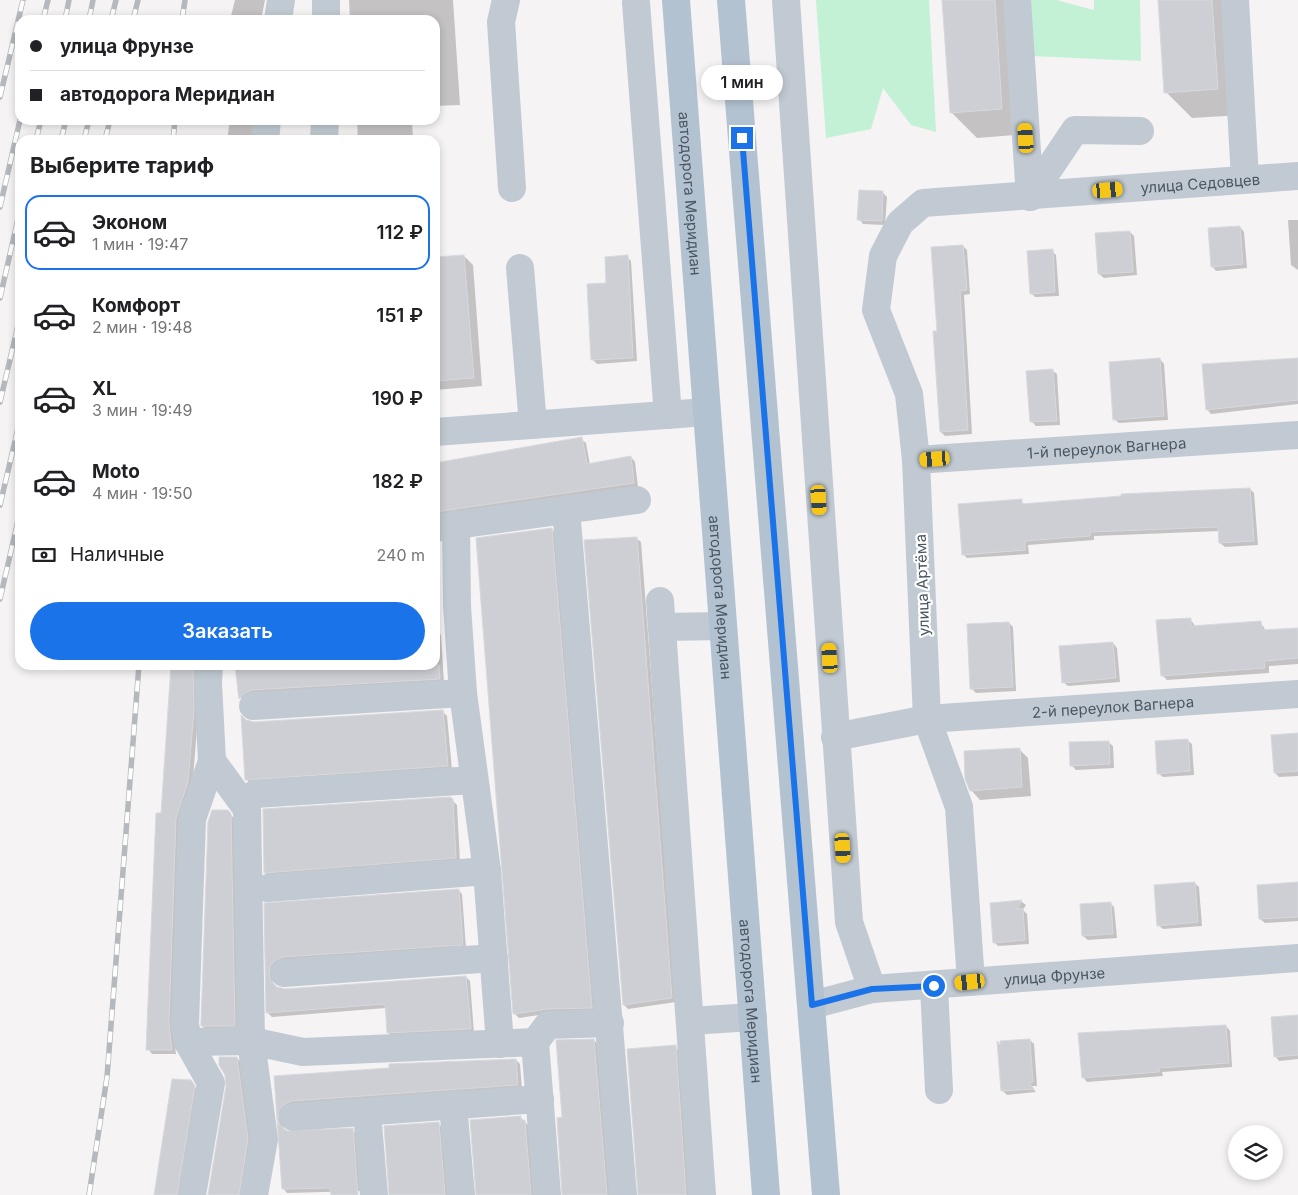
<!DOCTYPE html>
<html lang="ru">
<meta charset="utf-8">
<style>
:root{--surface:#fff;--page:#f2f2f2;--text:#202124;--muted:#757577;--line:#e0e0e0;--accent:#1a73e8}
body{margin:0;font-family:Inter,sans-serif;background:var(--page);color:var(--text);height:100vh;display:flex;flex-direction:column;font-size:19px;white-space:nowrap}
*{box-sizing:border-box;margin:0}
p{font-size:16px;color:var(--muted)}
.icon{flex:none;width:28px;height:28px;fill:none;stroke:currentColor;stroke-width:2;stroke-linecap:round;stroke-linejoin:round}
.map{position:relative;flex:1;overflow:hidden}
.side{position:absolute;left:15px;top:135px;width:425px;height:535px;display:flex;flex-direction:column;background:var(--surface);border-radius:15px;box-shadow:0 2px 8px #0003}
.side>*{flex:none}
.banner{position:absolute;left:15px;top:15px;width:425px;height:110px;border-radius:15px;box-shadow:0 2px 8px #0003;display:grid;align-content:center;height:110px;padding:0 15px;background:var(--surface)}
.fabs{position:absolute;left:1228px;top:1125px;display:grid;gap:10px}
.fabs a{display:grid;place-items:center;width:55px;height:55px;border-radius:50%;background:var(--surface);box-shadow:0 2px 8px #0003;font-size:25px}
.end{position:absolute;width:22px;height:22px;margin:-11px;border:6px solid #1a73e8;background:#fff;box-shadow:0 0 0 2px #fff}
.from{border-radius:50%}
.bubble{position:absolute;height:35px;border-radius:18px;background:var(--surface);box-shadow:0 2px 8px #0003;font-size:16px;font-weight:600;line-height:35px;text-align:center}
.car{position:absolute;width:15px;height:30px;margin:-15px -8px;border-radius:6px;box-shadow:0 0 4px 1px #0007;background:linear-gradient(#f5c518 24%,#345 0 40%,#f5c518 0 76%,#345 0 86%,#f5c518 0)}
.banner b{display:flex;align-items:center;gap:18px;height:48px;font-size:19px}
.banner b+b{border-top:1px solid var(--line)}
.banner i{width:12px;height:12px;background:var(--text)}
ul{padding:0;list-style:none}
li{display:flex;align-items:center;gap:15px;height:75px;margin:0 10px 8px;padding:0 5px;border:2px solid transparent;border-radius:15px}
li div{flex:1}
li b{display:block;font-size:19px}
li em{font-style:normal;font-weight:600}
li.selected{border-color:var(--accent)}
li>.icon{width:45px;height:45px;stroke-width:1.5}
h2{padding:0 15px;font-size:22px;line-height:60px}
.pay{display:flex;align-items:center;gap:12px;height:55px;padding:0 15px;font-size:19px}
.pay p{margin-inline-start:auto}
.action{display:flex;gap:10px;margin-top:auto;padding:10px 15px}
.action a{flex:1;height:58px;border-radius:30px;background:var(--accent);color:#fff;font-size:20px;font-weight:600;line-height:58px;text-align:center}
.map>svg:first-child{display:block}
.green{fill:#c3f1d5}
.shadow{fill:#0003}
.building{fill:#cdcfd5;stroke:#d7d9de}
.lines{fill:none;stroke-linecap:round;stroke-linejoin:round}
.minor{stroke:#c1cad2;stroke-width:28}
.major{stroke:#b3c2d1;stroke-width:28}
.rail-casing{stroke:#b5b8bd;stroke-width:5.5}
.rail{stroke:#fff;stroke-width:4;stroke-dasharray:11;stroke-linecap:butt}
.route{stroke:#1a73e8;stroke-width:6}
.labels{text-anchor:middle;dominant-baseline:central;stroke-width:4.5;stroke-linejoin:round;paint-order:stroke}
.street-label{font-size:15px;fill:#4a5661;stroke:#fff}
</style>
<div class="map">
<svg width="1298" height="1195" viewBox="0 0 1298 1195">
<rect width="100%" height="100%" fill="#f5f3f3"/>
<g class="green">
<polygon points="816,0 929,0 936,132 911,125 883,88 871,129 826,138"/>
<polygon points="1023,0 1056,0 1094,10 1094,0 1140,0 1141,61 1032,56"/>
</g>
<g class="shadow">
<polygon points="235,0 265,0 261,20 230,20"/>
<polygon points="349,0 453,0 460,105 435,106 435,20 350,20"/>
<polygon points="943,0 1018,0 1027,134 977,138 951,112"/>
<polygon points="1159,0 1235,0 1243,115 1192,118 1166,92"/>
<polygon points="230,120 257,120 254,140 227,140"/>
<polygon points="357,120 412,120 413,140 358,140"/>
<polygon points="883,193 887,197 885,225 863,224 859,219"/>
<polygon points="1288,220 1298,220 1298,270 1291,265"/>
<polygon points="1240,227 1244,232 1247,268 1216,271 1212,266"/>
<polygon points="1130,232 1134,236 1137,275 1104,278 1099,274"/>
<polygon points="963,246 967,250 970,294 964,295 972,434 945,436 941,432 939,332"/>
<polygon points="1052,251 1056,255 1059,296 1035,297 1031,293"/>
<polygon points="464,256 473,265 482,386 435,390 435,259"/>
<polygon points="627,257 631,261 637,361 597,364 592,359"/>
<polygon points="1160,359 1164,364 1168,420 1119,423 1114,419"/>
<polygon points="1298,359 1298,404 1211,414 1207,409"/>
<polygon points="1052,370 1057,374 1060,425 1036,426 1032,422"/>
<polygon points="581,439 586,443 590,465 631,457 635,462 638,487 435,518 435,465"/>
<polygon points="1250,489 1254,493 1258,545 1225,547 1220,543 1220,531 1094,536 1094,540 1028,545 1029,554 967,558 963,554 1021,501 1025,505"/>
<polygon points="551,529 556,533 595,1012 552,1013 519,1018 515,1014 484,627"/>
<polygon points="636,538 641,542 676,1002 628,1009 624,1005 586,541"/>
<polygon points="1190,619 1196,627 1261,623 1266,631 1298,629 1298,664 1269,666 1269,673 1167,680 1162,675"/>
<polygon points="1009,623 1013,627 1016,691 976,693 971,688"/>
<polygon points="436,630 441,635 444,683 244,702 238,694 236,665 435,665"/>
<polygon points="1113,643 1117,648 1120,682 1068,686 1063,682"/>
<polygon points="174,665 199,665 198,716 173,1029 176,1054 152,1054 148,1049"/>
<polygon points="442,711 447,716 452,770 250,783 246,779 254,723"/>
<polygon points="1298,734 1298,776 1279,777 1275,773"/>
<polygon points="1187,740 1192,744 1194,775 1163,777 1158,773"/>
<polygon points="1108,742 1113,746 1114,768 1076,770 1071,765"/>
<polygon points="1019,749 1028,758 1031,796 980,800 971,790"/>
<polygon points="452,800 457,805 460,862 269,877 265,873"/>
<polygon points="228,811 235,820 239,1029 207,1030 202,1026"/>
<polygon points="1194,883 1199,887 1202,926 1163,929 1158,925"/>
<polygon points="1298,883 1298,921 1265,923 1260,919"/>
<polygon points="458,890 462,894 466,948 272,980 275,987 285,990 466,977 470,981 474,1033 392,1037 388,1032 386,1008 272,1017 267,1012 266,904"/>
<polygon points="1022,902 1026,905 1023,910 1027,914 1029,944 998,946 994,942 991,904"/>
<polygon points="1110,903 1114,907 1117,938 1088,940 1083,936"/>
<polygon points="1298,1016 1298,1059 1279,1061 1275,1056"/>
<polygon points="1226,1026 1230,1031 1232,1067 1162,1072 1163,1076 1087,1082 1083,1077 1080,1034"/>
<polygon points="594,1040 598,1045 611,1195 564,1195 564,1119"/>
<polygon points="1030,1040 1034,1044 1037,1086 1031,1086 1036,1092 1007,1095 1002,1090 1001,1047"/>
<polygon points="675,1047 680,1051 691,1195 640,1195"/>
<polygon points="237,1058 241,1062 252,1144 243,1195 209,1195"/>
<polygon points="516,1060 520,1064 522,1089 283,1114 281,1124 286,1132 352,1130 357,1134 361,1191 287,1193 283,1188 275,1078"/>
<polygon points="191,1081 198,1091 181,1195 156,1195"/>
<polygon points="520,1117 529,1126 536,1195 478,1195"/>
<polygon points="438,1123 443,1128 449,1195 436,1195"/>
</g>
<g class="building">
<polygon points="942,0 995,0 1002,109 950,113"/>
<polygon points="1158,0 1212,0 1218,89 1164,93"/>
<polygon points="859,190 883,191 882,221 857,220"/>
<polygon points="1240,226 1243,264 1211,267 1208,228"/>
<polygon points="1130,231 1133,272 1098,274 1095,233"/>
<polygon points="963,245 967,290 960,291 968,430 940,432 933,331 937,331 931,247"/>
<polygon points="1053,249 1055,292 1030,294 1027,251"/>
<polygon points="464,255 474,378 435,381 435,257"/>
<polygon points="628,255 633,358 591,360 587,284 606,283 605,257"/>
<polygon points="1160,358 1164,416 1113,420 1109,362"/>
<polygon points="1298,358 1298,400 1206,410 1202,364"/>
<polygon points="1053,369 1057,421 1030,422 1026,371"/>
<polygon points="582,437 587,464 631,456 634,483 435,512 435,463"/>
<polygon points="1250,488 1254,541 1219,543 1218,527 1090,532 1090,536 1025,541 1025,550 962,555 958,504 1022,499 1022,504 1121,496 1121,494"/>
<polygon points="552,528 592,1008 548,1009 513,1014 476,538"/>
<polygon points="637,537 672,998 623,1005 584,540"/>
<polygon points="1191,618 1191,626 1261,621 1262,630 1298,628 1298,658 1264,661 1265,668 1161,676 1156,620"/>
<polygon points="1009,622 1013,687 970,689 967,624"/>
<polygon points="1113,642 1116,678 1062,683 1059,646"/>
<polygon points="171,665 193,665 194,711 188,782 176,818 169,1023 172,1050 146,1050 156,813 161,813"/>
<polygon points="235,665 439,665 440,679 252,690 245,693 239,699"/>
<polygon points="443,710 448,766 245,780 241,715 246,720 254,722"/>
<polygon points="1298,733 1298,771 1274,773 1271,735"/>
<polygon points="1188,739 1190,771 1157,774 1155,741"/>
<polygon points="1109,741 1110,764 1070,766 1069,742"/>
<polygon points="1020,748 1022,787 970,791 965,779 964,751"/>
<polygon points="450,797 453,799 456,858 264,873 263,809"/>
<polygon points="212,810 228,810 231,814 235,1026 201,1026 201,1023 208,822"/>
<polygon points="1195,882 1198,922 1157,926 1154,885"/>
<polygon points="1298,882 1298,917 1259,919 1257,885"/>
<polygon points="459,889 463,945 283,957 276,960 270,966 269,975 271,981 277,987 285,989 466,976 471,1029 387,1033 385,1004 266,1013 264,903"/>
<polygon points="1022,900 1017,909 1023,908 1025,940 993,943 990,903"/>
<polygon points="1111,902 1113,934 1082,936 1080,904"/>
<polygon points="1298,1015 1298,1055 1274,1057 1271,1017"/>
<polygon points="1226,1025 1229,1063 1159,1068 1159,1072 1082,1078 1078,1033"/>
<polygon points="594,1039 607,1195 562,1195 557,1118 562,1117 556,1040"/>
<polygon points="1030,1039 1033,1082 1029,1082 1034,1089 1001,1091 997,1041 1000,1045 1000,1041"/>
<polygon points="676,1045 686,1195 638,1195 627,1049"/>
<polygon points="219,1057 237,1057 248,1139 239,1195 208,1195 226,1086 225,1075 219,1065"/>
<polygon points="516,1059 518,1085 292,1101 285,1104 279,1110 278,1119 280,1126 287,1131 353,1128 358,1195 331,1195 330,1188 282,1189 274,1076 389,1068 389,1064"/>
<polygon points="172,1079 191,1080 195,1086 177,1195 154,1195"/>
<polygon points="521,1116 521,1120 525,1120 531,1195 476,1195 470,1120"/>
<polygon points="439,1122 445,1195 389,1195 384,1126"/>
</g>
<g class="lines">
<g class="minor">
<polyline points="506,0 501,22 512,188"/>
<polyline points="786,0 849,922 872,989"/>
<polyline points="1017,0 1030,197"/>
<polyline points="1235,0 1245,179"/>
<polyline points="636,3 668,415"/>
<polyline points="278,20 281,0"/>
<polyline points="326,20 326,0"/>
<polyline points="265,140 267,120"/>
<polyline points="324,140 325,120"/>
<polyline points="1030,197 1075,130 1140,131"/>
<polyline points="520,268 533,425"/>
<polyline points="435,432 706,412"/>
<path id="s1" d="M 916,460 L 1298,435"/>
<polyline points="566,509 623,1195"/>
<polyline points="456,524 457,606 463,693 487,871 500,1044"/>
<polyline points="435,528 637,500"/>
<polyline points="660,601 702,1195"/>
<polyline points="662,627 723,626"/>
<polyline points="209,665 208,683 212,761 247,809 251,1041 264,1139 254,1195"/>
<polyline points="253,706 463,693"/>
<path id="s2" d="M 835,737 L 927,719 L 1298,694"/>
<polyline points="255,794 474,780"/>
<polyline points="268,888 487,871"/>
<polyline points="284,973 494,958"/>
<path id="s3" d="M 971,982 L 959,807 L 927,719 L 916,460 L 909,394 L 876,310 L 883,256 L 900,223 L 923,203 L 1298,176"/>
<polyline points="934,986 939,1090"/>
<path id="s4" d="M 812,1005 L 872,989 L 1298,958"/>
<polyline points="690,1021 753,1017"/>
<polyline points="188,1042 251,1041 303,1052 535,1042 547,1195"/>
<polyline points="535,1042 548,1025 610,1023"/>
<polyline points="453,1105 461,1195"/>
<polyline points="367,1112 374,1195"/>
<polyline points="293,1117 540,1099"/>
<polyline points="192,1195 211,1083 188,1042 185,1024 192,819 212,761"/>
</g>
<g class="major">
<path id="s5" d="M 676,0 L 766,1195"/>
<polyline points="731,0 826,1195"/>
</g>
<defs>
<g id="rail">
<polyline points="43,20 48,0"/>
<polyline points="65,20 69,0"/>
<polyline points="89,20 93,0"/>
<polyline points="111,20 116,0"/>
<polyline points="133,20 138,0"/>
<polyline points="182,20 185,0"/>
<polyline points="0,97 23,0"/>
<polyline points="36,140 41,120"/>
<polyline points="61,140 66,120"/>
<polyline points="84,140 89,120"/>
<polyline points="105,140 110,120"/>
<polyline points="173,140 175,120"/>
<polyline points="0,207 20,120"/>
<polyline points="0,298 20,210"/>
<polyline points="0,402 20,317"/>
<polyline points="0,505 20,420"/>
<polyline points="0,599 20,512"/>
<polyline points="89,1195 107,1077 139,665"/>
</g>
</defs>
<use href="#rail" class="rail-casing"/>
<use href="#rail" class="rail"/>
</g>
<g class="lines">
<polyline class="route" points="742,138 812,1005 872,989 934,986"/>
</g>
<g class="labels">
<g class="street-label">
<text stroke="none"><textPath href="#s3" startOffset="1085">улица Седовцев</textPath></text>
<text stroke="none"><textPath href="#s5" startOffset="194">автодорога Меридиан</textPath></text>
<text stroke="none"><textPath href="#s1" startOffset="191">1-й переулок Вагнера</textPath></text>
<text transform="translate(922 585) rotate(-92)">улица Артёма</text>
<text stroke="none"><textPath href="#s5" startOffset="599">автодорога Меридиан</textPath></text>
<text stroke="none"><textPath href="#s2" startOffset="280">2-й переулок Вагнера</textPath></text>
<text stroke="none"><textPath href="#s4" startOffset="245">улица Фрунзе</textPath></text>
<text stroke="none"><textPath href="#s5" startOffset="1004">автодорога Меридиан</textPath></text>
</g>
</g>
</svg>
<div class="fabs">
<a><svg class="icon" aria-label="layers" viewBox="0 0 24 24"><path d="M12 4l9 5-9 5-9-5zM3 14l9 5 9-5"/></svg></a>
</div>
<i class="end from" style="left:934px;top:986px"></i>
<i class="end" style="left:742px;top:138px"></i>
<div class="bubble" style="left:701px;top:65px;width:82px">1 мин</div>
<i class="car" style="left:1026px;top:138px;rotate:356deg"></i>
<i class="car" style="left:1108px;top:190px;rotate:85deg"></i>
<i class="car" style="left:935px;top:459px;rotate:266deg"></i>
<i class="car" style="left:819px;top:500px;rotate:176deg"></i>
<i class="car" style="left:830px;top:658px;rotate:356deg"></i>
<i class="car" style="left:843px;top:848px;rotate:176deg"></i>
<i class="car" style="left:970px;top:982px;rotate:264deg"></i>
<div class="banner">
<b><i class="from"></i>улица Фрунзе</b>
<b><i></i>автодорога Меридиан</b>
</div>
<section class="side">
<h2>Выберите тариф</h2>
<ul>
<li class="selected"><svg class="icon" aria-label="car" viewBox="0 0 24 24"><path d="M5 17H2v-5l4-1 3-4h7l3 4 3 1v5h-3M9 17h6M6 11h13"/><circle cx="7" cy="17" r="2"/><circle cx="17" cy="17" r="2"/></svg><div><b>Эконом</b><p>1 мин · 19:47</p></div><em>112 ₽</em></li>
<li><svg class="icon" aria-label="car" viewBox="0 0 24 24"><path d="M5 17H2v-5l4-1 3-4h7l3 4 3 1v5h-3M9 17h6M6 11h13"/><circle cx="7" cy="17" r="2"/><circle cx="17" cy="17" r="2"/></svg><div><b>Комфорт</b><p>2 мин · 19:48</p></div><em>151 ₽</em></li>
<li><svg class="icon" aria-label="car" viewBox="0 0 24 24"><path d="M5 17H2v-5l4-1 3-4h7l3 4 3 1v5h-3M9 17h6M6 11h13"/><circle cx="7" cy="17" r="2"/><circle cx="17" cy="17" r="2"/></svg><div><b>XL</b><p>3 мин · 19:49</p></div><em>190 ₽</em></li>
<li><svg class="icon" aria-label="car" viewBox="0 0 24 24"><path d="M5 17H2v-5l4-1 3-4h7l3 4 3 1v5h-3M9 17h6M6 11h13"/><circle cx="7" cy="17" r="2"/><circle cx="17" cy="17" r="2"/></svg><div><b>Moto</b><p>4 мин · 19:50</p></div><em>182 ₽</em></li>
</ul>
<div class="pay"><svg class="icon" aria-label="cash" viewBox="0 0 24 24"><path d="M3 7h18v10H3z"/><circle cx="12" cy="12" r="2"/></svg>Наличные<p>240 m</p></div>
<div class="action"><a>Заказать</a></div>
</section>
</div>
